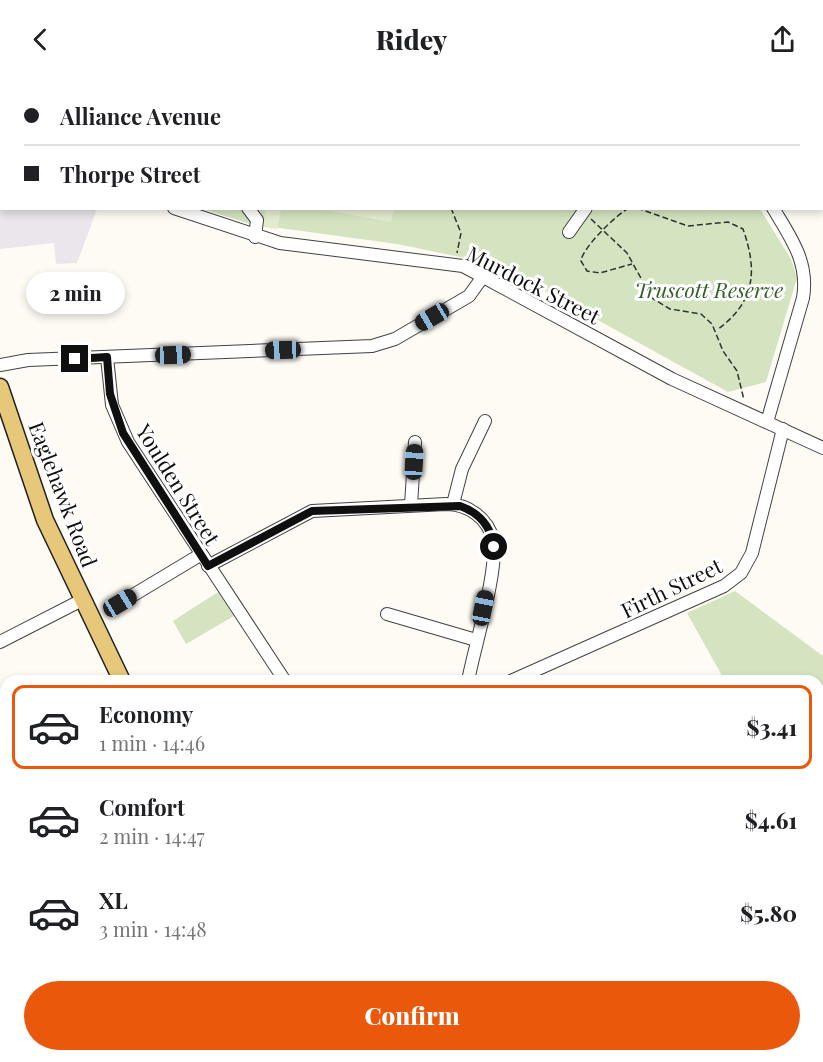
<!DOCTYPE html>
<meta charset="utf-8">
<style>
:root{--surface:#fff;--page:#f6f6f6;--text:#202124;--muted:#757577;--line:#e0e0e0;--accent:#ea580c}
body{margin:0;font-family:"Playfair Display",serif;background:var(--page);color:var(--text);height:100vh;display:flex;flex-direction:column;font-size:22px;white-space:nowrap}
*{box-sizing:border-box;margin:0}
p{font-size:20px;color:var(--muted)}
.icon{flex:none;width:33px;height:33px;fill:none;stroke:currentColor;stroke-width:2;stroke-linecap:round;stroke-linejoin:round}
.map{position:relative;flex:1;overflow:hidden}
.drawer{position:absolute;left:0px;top:597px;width:824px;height:387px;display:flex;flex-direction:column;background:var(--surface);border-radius:18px 18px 0 0;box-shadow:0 3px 9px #0003}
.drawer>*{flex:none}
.banner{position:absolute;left:0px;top:0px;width:824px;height:132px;box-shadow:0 3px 9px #0003;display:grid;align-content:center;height:132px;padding:0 24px;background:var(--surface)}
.end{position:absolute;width:27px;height:27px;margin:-14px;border:8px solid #0f0f0f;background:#fff;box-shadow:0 0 0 3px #fff}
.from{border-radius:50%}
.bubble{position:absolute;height:42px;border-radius:21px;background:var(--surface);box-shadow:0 3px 9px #0003;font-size:20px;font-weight:800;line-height:42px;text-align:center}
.car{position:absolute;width:18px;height:36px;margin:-18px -9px;border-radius:8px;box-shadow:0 0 4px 2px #0007;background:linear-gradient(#222 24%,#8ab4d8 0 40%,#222 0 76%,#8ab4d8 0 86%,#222 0)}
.banner b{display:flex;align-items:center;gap:21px;height:57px;font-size:22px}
.banner b+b{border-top:2px solid var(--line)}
.banner i{width:15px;height:15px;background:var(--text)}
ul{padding:10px 0 0;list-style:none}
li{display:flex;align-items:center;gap:18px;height:84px;margin:0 12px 9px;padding:0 12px;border:3px solid transparent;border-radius:12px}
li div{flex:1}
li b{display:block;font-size:22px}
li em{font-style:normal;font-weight:800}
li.current{border-color:var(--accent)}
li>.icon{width:54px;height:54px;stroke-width:1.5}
.button{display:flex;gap:12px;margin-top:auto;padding:12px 24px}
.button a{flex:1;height:69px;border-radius:36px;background:var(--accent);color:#fff;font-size:24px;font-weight:800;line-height:69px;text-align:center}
header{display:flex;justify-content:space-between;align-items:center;height:78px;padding:0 24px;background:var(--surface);font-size:27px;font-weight:800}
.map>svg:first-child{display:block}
.industrial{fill:#ebe5ec}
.green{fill:#d4e4c0}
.pitch{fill:#e4ecd0}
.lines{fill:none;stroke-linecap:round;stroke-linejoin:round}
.minor-casing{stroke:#424242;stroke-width:14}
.major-casing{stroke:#202020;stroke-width:19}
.path{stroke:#313131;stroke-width:1.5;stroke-dasharray:6 3;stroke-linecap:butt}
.minor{stroke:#fff;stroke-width:12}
.major{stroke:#e7c779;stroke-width:16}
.rail-casing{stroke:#ad3943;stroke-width:5}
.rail{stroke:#fff;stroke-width:3;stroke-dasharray:9;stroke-linecap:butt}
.route{stroke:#0f0f0f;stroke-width:8}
.labels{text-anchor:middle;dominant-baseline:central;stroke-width:6;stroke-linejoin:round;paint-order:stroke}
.street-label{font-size:21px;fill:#0f0f0f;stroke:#fff}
.park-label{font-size:21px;font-style:italic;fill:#355f27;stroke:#fff}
</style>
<header><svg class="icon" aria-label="back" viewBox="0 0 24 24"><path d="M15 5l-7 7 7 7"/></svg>Ridey<svg class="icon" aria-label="share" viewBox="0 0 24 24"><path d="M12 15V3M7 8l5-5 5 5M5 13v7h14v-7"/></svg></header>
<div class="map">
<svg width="823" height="984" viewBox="0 0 823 984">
<rect width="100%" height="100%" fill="#fdfbf3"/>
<polygon class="industrial" points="0,111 2,130 97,131 77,185 56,186 54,165 0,171"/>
<g class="green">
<polygon points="127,0 681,0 682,1 122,2"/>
<polygon points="203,131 760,131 791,181 797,200 766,304 728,314 518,198 470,181 397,166 250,146"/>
<polygon points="735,513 823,578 823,651 818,661 818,603 725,603 687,535"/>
<polygon points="218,514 234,538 186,566 173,543"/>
<polygon points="109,978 296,978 290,984 113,984"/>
</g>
<g class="pitch">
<polygon points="266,131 281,131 277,151 263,149"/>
<polygon points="321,131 394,130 394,131 391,144"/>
</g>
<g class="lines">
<defs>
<g id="minor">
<polyline points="28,0 28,2"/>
<polyline points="73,0 73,2"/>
<polyline points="187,2 188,0"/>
<polyline points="690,2 692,0"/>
<polyline points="0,96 2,96"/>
<polyline points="174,130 280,165 463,188 672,301 823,370"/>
<polyline points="248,130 257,142 255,159"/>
<polyline points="569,154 586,130"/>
<polyline points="107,279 112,327 128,364 285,603"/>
<polyline points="0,287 28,282 372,268 395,261 469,218 484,197"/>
<path d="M 767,344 L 803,220 C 809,184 791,160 773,130"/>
<polyline points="453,426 462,391 485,343"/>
<polyline points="411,427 415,364"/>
<path d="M 208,488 L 312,433 L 446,426 C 468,426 488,440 493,462 C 499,491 474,570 468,603"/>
<polyline points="120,525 200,477"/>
<polyline points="387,536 476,562"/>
<polyline points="0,564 82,522"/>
<polyline points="511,603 724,508 741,495 752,475 783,351"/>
<polyline points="0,676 6,688"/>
<polyline points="818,678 823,669"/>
<polyline points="0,816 6,803"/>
<polyline points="818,919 823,919"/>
<polyline points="0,977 6,984"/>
</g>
<g id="major">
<polyline points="0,309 45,442 122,603"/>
<polyline points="0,852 6,855"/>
<polyline points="0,866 6,869"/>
<polyline points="364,978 370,984"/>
</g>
</defs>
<use href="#minor" class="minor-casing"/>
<use href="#major" class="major-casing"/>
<g class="path">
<polyline points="428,0 429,2"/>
<polyline points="451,130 461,155 457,175"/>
<path d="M 629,130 C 617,136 582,170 581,183 L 587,193 L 600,195 L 632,186"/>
<path d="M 637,130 L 688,148 L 728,144 L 743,151 C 758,194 755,224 717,252"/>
<polyline points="591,141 627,175 652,220 670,231 701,236 712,246 723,273 737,293 744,322"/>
<polyline points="336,978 342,984"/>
<polyline points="569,984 570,978"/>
</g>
<use href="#minor" class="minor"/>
<use href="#major" class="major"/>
<defs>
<g id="rail">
<polyline points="0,914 6,915"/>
<polyline points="485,978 512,984"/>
</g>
</defs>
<use href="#rail" class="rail-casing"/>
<use href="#rail" class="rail"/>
</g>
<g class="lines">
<path class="route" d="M 75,281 L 107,279 L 110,316 L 123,355 L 208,488 L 312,433 L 460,428 C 480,435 491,449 494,469"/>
</g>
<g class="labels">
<g class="street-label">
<text transform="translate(534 206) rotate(27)">Murdock Street</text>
<text transform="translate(179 406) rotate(58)">Youlden Street</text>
<text transform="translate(64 416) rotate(69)">Eaglehawk Road</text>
<text transform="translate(671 509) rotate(-26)">Firth Street</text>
</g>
<g class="park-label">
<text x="709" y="211">Truscott Reserve</text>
</g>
</g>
</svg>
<i class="end from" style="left:494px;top:469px"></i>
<i class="end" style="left:75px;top:281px"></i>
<div class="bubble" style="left:26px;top:194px;width:99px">2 min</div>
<i class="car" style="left:432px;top:239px;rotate:240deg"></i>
<i class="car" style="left:283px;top:272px;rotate:268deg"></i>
<i class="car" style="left:173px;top:277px;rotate:88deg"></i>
<i class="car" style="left:414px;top:384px;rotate:3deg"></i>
<i class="car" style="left:120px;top:525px;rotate:59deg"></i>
<i class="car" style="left:483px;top:530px;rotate:11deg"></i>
<div class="banner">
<b><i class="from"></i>Alliance Avenue</b>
<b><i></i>Thorpe Street</b>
</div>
<section class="drawer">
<ul>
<li class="current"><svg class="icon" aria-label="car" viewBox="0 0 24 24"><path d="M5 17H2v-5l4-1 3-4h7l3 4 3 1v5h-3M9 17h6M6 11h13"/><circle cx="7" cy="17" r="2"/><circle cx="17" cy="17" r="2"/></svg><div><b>Economy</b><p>1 min · 14:46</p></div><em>$3.41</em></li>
<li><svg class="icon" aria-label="car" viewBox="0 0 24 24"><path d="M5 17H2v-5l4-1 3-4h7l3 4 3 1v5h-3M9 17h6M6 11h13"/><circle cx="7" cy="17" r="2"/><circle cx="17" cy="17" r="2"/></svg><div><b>Comfort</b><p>2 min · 14:47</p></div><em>$4.61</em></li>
<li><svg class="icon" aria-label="car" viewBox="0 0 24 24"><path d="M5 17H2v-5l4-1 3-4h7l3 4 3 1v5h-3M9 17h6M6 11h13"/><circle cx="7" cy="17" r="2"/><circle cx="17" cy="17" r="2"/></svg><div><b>XL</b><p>3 min · 14:48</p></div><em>$5.80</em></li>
</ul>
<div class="button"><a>Confirm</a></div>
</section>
</div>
